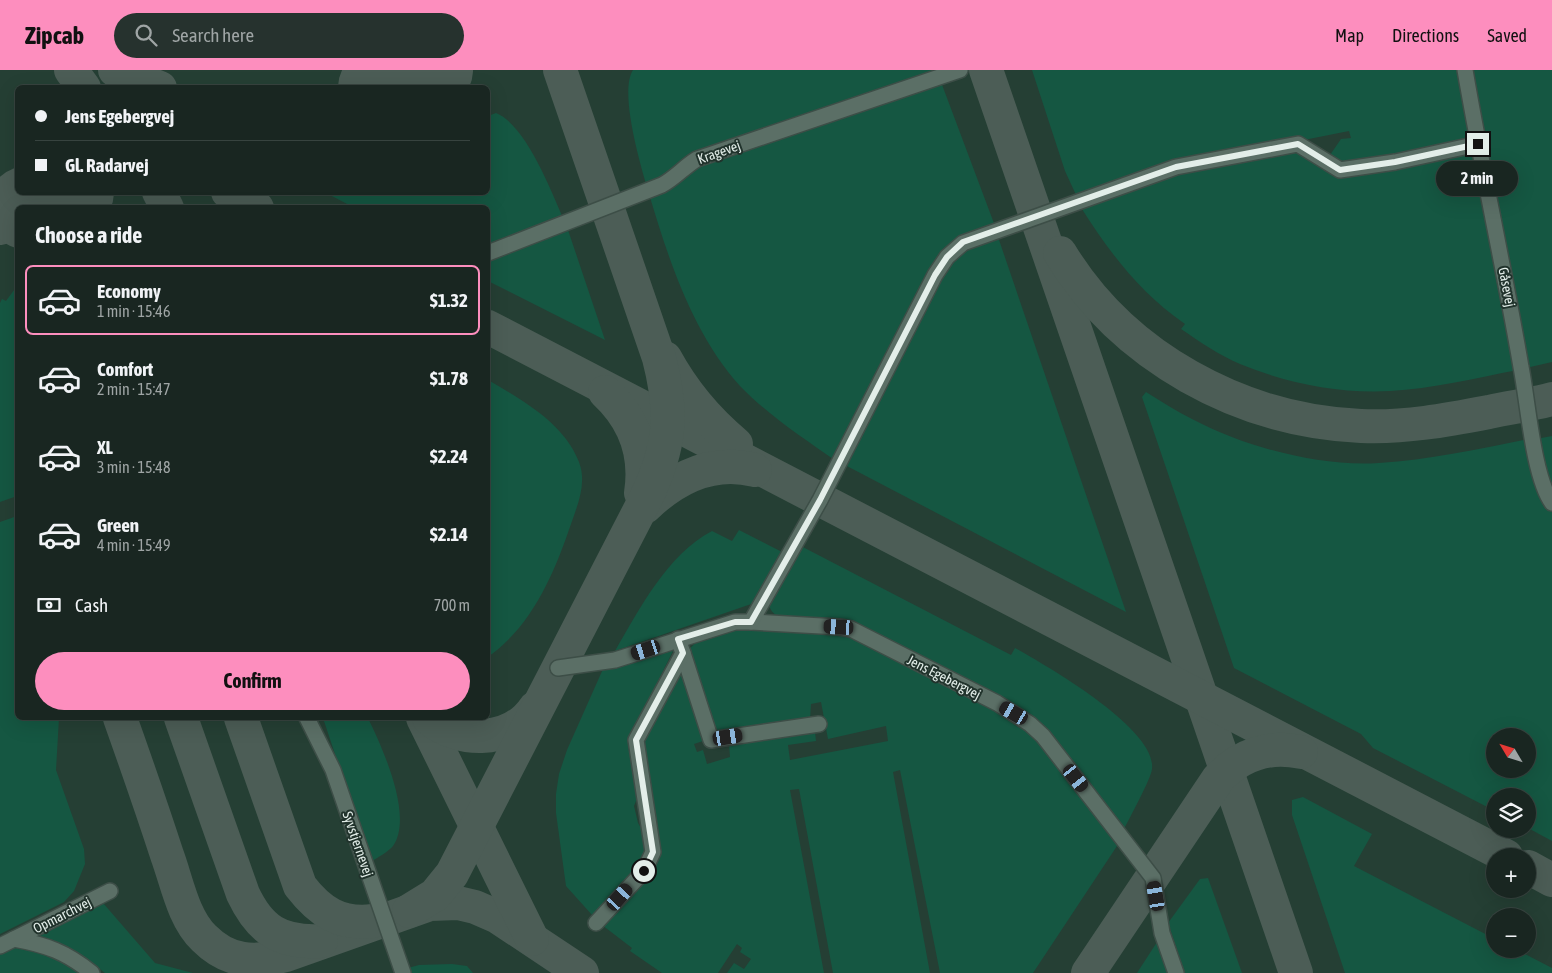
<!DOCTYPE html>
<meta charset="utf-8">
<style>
:root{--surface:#192621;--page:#26322e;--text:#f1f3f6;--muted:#9fa5a5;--line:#37433f;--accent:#fd8ebe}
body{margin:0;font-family:"Asap Condensed",sans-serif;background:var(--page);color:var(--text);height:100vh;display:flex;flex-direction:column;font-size:19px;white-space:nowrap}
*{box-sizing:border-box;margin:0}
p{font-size:16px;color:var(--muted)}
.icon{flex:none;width:28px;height:28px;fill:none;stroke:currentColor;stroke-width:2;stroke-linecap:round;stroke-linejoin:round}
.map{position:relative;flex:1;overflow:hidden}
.panel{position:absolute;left:15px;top:135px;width:475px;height:515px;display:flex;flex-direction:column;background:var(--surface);border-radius:8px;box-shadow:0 5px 20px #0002,0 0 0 1px var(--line)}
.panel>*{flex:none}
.hud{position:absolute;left:15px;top:15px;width:475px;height:110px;border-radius:8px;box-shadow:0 5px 20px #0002,0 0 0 1px var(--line);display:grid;align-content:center;height:110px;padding:0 20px;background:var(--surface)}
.needle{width:32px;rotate:308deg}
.buttons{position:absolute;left:1486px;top:658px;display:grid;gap:10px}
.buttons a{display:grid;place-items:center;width:50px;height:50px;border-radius:50%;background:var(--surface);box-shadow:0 5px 20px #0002,0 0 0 1px var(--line);font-size:25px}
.end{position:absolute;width:22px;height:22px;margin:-11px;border:6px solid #e3eee9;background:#111;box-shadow:0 0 0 2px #111}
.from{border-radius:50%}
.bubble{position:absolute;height:35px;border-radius:18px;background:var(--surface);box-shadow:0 5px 20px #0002,0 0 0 1px var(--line);font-size:16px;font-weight:700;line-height:35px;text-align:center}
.car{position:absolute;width:15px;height:30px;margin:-15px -8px;border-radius:6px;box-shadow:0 0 4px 1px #0007;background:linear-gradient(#222 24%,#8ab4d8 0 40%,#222 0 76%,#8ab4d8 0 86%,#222 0)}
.hud b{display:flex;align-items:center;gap:18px;height:48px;font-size:19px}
.hud b+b{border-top:1px solid var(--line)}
.hud i{width:12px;height:12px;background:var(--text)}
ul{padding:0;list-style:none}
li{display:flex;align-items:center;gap:15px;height:70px;margin:0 10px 8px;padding:0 10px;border:2px solid transparent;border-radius:8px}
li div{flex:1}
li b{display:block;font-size:19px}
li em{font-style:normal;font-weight:700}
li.current{border-color:var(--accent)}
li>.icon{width:45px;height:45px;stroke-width:1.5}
h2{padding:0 20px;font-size:22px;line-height:60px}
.pay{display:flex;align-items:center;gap:12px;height:55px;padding:0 20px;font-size:19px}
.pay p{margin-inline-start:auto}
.primary-button{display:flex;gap:10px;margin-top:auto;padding:10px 20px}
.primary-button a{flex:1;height:58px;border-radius:30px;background:var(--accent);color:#111;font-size:20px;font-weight:700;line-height:58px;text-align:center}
header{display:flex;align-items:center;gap:30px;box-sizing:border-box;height:70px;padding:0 25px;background:var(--accent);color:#111}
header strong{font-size:24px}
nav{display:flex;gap:28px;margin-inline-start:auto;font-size:18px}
.search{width:350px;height:45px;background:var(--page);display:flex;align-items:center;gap:12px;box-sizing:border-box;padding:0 18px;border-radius:28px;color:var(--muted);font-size:19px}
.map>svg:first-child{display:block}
.built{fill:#253f34;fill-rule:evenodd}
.green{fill:#155742;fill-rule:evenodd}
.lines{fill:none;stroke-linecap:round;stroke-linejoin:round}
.taxiway{stroke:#4c5d56;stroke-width:34}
.runway{stroke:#4c5d56;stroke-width:84}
.minor-casing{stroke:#3d4e47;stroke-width:18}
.minor{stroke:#5b6f66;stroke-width:15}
.route{stroke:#e3eee9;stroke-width:6}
.labels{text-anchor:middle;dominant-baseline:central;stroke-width:4;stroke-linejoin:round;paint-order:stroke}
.street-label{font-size:14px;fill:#e3eee9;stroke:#21332c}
</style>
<header>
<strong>Zipcab</strong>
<div class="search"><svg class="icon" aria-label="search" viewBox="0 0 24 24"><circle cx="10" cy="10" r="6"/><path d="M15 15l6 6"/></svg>Search here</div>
<nav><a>Map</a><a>Directions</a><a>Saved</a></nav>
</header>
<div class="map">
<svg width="1552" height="903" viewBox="0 0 1552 903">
<rect width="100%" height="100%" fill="#21332c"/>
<path class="built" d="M 0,0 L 1552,0 L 1552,903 L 0,903 ZM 18,18 L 488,18 L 488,122 L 18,122 ZM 18,138 L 488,138 L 488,648 L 18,648 ZM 1495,666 L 1528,666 L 1528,699 L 1495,699 ZM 1495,726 L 1528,726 L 1528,759 L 1495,759 ZM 1495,786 L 1528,786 L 1528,819 L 1495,819 ZM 1495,846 L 1528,846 L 1528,879 L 1495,879 Z"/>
<g class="green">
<path d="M 633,0 L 936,0 L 938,4 L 698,85 L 647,117 C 640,92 619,22 633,0 Z"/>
<polygon points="1032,0 1463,0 1472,48 1463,74 1342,95 1330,85 1341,69 1351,68 1349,61 1174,96 1077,127 1065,101"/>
<polygon points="1470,0 1552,0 1552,292 1526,298"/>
<path d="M 941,12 L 995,156 L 963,168 L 836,391 C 803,368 768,345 740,316 C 693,264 669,191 649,124 L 692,97 Z"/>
<path d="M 496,43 C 526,55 551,121 564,150 L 488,180 L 488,138 L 353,137 L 326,123 L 488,122 L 488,46 Z"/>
<path d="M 1299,81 L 1340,107 L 1476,82 L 1518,300 C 1475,308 1432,319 1390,321 C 1340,324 1286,313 1240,294 C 1219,285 1200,272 1181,259 L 1185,254 C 1138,221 1110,183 1080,136 L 1175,103 Z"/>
<polygon points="567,157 605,270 488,211 488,188"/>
<polygon points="997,164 1126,542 843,394 918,245 961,178"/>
<polygon points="17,216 17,426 0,432 0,233 2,229 6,231"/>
<path d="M 488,310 C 522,330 564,353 579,392 C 587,413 578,434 571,454 C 554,504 532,556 488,587 Z"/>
<path d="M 1146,322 C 1161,331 1176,341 1192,349 C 1245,377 1319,397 1379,393 C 1429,390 1479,379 1529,369 L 1552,439 L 1552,771 L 1528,758 L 1528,726 L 1495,726 L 1495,741 L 1373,678 L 1361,664 L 1234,598 L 1142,327 ZM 1495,666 L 1528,666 L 1528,699 L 1495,699 Z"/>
<polygon points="1552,366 1552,426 1536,369"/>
<polygon points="17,446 18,648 59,648 56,700 84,779 85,794 74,821 64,832 0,864 0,452"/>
<path d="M 739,460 L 784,483 L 757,532 L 615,581 C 640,538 667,485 712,461 L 732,471 Z"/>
<path d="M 797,474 L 1011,585 L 1015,578 C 1047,596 1157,659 1152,699 C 1151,709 1129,749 1123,761 L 1051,667 L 860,560 L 782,548 C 777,546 772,543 770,538 C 766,525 790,487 797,474 Z"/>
<path d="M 745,558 L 849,565 L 1005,643 L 1031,660 L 1119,773 L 1033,903 L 940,903 L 900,700 L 893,702 L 930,903 L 833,903 L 799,719 L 790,720 L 824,903 L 727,903 L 734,893 L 744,899 L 751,889 L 740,882 L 742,878 L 737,874 L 718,903 L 662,903 L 630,881 L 632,878 L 602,855 L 656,791 L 643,666 L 682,590 L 705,663 L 703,671 L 694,674 L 697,682 L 703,680 L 707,694 L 730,687 L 729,673 L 809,660 L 815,662 L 816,671 L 788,675 L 790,690 L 888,671 L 886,656 L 828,669 L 821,632 L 811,634 L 810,650 L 717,664 L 712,660 L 686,583 C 706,559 717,562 745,558 Z"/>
<polygon points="669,576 674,579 631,665 628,677 639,723 634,736 638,753 647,768 646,781 640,792 593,846 566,816 556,743 556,724 559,704 567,680 603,599"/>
<path d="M 323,648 L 368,648 C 382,677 414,746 393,776 C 388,782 378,787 371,792 Z"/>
<polygon points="1303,727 1372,764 1354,796 1495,869 1495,879 1515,879 1552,898 1552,903 1345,903 1292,745 1292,730"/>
<polygon points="1208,808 1242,903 1185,903 1168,853 1200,809"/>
<path d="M 103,833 L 155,893 L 193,903 L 105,903 C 83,885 61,875 34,865 Z"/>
<polygon points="1159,869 1171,903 1137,903"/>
<polygon points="15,877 54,886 81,903 0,903 0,881"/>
<polygon points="452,894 467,896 473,903 409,903 408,898 419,895"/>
</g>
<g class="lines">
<g class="taxiway">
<polyline points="71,0 84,18"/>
<polyline points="115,0 160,18"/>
<polyline points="986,0 1296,903"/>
<polyline points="159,122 167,138"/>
<polyline points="228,122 257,138"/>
<polyline points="0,158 26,122"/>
<path d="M 1060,183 C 1123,287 1241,351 1361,356 C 1404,358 1447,350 1489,342 C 1510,337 1531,335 1552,329"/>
<polyline points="488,257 1506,786"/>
<path d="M 665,288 C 683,321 707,350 736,374"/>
<path d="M 605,322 C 634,349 647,384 641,423"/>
<path d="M 645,437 C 675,408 712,389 755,400"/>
<path d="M 120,648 C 136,693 152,739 167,785 C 177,812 183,848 204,868 C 229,893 254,893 286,885 L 430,834 L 458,833 L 475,837 L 498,847 L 582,903"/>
<path d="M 181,648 L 243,824 C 260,860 280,873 321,871"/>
<path d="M 241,648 L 300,816 C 320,842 340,855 373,851"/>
<polyline points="423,648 532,869"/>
<path d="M 429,648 C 460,674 511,673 535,638"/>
<polyline points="1528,797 1552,810"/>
<path d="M 409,841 L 435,825 L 452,804 L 646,428 C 671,376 673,342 659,288 L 560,0"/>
<path d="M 1088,903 L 1218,709 C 1240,685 1269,675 1301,682"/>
</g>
<g class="runway">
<polyline points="380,18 431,0"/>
<polyline points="28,138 72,122"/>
</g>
<defs>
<g id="minor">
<path d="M 1465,0 C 1482,99 1504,198 1521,297 C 1528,332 1533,406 1552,433"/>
<path d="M 488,183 L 662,115 C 675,108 684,97 697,89 L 960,0"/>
<polyline points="751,552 839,557 851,559 997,633 1030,654 1043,666 1153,808 1162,863 1176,903"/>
<polyline points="683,583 711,670 819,654"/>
<polyline points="558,598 615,590 735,552 751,552 820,430 935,205 947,187 963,173 1176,97 1298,74 1340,100 1395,92 1478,74"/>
<polyline points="307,648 333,700 403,903"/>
<polyline points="596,853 644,801 653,782 636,670 683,583 678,569"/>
<path d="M 14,869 C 47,875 66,882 92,903"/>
<polyline points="0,876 110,821"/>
</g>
</defs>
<use href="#minor" class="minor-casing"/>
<use href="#minor" class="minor"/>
</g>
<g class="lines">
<polyline class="route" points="644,801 653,782 636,670 683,583 678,569 735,552 751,552 820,430 935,205 947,187 963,172 1176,97 1298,74 1340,100 1395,92 1478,74"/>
</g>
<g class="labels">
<g class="street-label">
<text transform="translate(719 82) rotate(-20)">Kragevej</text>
<text transform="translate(1507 217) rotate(79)">Gåsevej</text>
<text transform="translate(944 607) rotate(27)">Jens Egebergvej</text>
<text transform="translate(358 774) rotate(71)">Syvstjernevej</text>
<text transform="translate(62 845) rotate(-27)">Opmarchvej</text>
</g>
</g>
</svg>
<div class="buttons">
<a><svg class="needle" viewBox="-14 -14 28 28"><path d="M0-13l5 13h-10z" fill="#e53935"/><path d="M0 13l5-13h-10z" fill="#9fa5a5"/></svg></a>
<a><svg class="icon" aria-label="layers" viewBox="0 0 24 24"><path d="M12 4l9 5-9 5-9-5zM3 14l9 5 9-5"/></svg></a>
<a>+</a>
<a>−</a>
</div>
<i class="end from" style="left:644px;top:801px"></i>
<i class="end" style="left:1478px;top:74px"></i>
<div class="bubble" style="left:1436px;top:91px;width:82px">2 min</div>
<i class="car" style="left:839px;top:557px;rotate:273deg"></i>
<i class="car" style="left:646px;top:580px;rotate:252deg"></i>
<i class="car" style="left:1014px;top:643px;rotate:300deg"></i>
<i class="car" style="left:728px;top:667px;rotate:81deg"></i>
<i class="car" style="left:1076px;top:708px;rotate:142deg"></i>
<i class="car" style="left:1156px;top:826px;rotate:350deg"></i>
<i class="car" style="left:620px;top:827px;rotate:42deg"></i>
<div class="hud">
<b><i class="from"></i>Jens Egebergvej</b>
<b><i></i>Gl. Radarvej</b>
</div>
<section class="panel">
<h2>Choose a ride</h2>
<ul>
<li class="current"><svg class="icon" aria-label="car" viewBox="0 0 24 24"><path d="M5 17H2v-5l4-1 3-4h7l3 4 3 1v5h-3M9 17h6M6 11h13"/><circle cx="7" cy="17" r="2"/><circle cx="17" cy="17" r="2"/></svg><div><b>Economy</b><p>1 min · 15:46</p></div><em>$1.32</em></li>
<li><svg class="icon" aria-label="car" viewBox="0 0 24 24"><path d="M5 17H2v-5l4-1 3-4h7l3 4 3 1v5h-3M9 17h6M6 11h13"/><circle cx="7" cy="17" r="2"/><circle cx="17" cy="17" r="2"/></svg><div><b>Comfort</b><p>2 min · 15:47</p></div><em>$1.78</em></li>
<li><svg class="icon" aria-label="car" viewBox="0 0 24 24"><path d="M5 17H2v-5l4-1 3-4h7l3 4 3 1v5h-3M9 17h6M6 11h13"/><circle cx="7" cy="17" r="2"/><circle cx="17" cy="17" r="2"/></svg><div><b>XL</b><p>3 min · 15:48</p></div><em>$2.24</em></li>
<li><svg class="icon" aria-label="car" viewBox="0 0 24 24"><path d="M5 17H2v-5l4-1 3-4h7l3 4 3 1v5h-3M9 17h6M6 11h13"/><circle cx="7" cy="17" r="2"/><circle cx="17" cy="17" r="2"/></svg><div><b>Green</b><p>4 min · 15:49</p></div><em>$2.14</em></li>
</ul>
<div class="pay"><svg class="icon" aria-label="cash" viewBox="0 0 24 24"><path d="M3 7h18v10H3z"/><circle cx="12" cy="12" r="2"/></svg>Cash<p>700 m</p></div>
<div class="primary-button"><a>Confirm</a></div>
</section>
</div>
